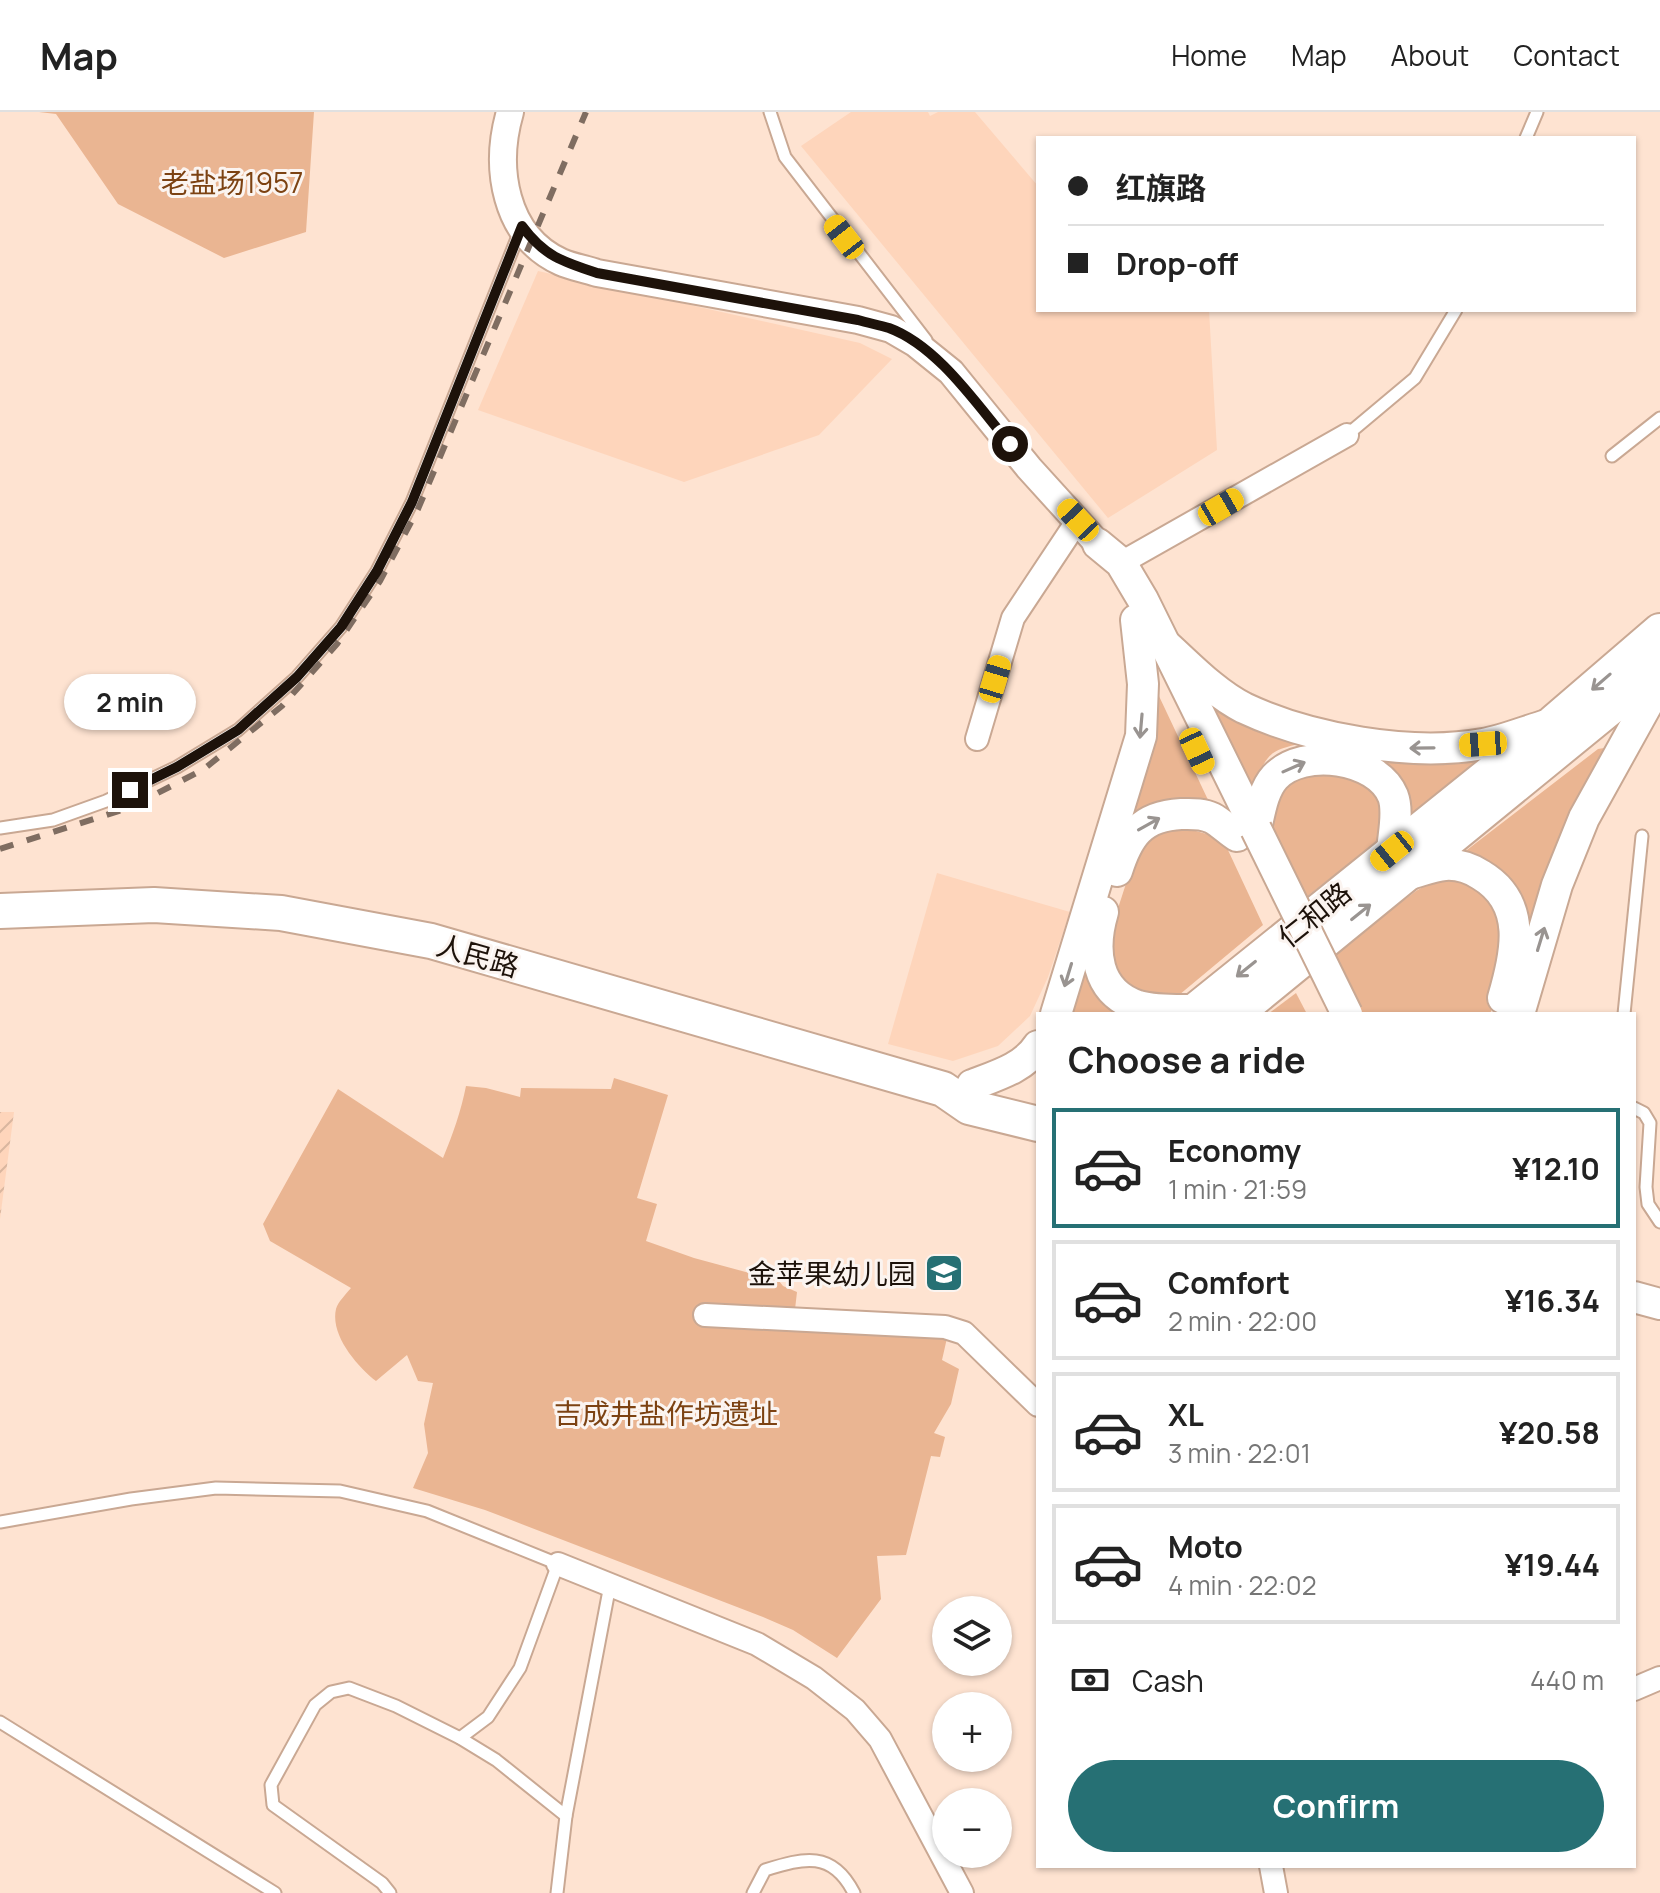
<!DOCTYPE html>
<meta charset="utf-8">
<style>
:root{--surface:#fff;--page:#f2f2f2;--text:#222;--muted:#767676;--line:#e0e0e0;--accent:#267074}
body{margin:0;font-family:Manrope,"Noto Sans SC",sans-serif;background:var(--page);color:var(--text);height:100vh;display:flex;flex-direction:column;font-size:30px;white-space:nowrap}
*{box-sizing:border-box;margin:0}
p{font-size:26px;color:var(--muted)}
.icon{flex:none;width:44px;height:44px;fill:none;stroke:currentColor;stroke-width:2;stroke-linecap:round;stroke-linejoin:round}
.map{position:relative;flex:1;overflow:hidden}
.sheet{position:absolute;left:1036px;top:900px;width:600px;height:856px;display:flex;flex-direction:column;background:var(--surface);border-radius:0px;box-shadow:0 2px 6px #0004}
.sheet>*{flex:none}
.top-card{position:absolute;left:1036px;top:24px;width:600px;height:176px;border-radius:0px;box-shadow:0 2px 6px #0004;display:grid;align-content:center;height:176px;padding:0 32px;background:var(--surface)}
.buttons{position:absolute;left:932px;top:1484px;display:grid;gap:16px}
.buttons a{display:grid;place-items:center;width:80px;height:80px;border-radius:50%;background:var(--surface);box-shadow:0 2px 6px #0004;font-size:40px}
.end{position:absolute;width:36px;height:36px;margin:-18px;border:10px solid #1d120a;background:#fff;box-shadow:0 0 0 4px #fff}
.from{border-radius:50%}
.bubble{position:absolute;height:56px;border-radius:28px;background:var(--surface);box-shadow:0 2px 6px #0004;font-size:26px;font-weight:700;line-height:56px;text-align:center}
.car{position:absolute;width:24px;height:48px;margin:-24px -12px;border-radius:10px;box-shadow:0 0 6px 2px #0007;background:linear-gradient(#f5c518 24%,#345 0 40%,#f5c518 0 76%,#345 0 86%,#f5c518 0)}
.top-card b{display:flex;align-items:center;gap:28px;height:76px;font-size:30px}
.top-card b+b{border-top:2px solid var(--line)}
.top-card i{width:20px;height:20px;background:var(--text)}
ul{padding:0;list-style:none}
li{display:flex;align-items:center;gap:24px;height:120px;margin:0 16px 12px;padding:0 16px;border:4px solid var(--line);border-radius:0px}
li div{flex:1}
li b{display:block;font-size:30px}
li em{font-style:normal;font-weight:700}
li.selected{border-color:var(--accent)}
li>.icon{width:72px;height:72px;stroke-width:1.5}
h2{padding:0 32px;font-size:36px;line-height:96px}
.pay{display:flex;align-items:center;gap:20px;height:88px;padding:0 32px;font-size:30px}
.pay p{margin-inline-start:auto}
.cta{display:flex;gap:16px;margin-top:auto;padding:16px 32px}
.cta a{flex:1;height:92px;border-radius:48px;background:var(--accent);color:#fff;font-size:32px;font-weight:700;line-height:92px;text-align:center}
header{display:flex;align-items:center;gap:48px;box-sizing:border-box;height:112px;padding:0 40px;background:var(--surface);border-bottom:2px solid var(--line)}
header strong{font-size:38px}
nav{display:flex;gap:44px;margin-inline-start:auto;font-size:28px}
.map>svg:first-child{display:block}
.built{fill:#fed5bb}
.industrial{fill:url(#industrial-furrows)}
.park{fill:#eab592}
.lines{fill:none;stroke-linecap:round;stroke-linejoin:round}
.service-casing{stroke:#c9a893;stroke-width:15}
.minor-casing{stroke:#c9a893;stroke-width:26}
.tertiary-casing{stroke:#c9a893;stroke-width:30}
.secondary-casing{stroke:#c9a893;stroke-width:34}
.primary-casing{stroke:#c9a893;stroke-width:38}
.service{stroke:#fff;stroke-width:11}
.minor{stroke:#fff;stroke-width:22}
.tertiary{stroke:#fff;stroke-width:26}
.secondary{stroke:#fff;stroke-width:30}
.primary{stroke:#fff;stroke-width:34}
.rail{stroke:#7f6d61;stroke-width:6;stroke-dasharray:14 14;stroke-linecap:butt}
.secondary-bridge-casing{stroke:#c9a893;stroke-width:34;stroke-linecap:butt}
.secondary-bridge{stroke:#fff;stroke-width:30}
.oneway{stroke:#999491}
.route{stroke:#1d120a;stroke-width:10}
.labels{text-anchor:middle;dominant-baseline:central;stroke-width:6;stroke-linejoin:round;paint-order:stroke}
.park-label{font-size:28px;fill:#7c4212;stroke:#fbf4f0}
.street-label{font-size:28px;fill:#1d120a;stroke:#fbf4f0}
.poi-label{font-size:28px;fill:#1d120a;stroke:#fbf4f0;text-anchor:end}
</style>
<header>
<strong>Map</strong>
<nav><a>Home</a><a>Map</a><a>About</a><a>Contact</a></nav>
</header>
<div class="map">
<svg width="1660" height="1781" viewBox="0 0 1660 1781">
<defs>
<pattern id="industrial-furrows" width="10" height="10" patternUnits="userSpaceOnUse" patternTransform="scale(2)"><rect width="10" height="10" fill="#fed5bb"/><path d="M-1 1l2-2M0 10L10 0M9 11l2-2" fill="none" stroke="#d9b69f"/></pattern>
</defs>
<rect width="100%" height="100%" fill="#fee3d1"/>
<g class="built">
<polygon points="851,0 928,0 930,4 938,0 975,0 1038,74 1038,198 1209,198 1217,338 1108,406 801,34"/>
<polygon points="538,159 860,231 892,247 819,323 684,370 478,298"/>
<polygon points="937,761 1070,800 1048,865 1030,904 998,934 953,949 888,932"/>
</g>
<polygon class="industrial" points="0,1000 14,1000 0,1107"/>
<g class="park">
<polygon points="39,0 314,0 306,120 224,146 118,92 56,2"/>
<polygon points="1158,582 1209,690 1124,713 1149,631"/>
<path d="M 1210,589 L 1303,631 C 1266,639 1267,643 1253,677 Z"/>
<polygon points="1604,636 1608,639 1531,812 1523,790 1463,741 1598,637"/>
<polygon points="1482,644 1408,706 1371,646"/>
<polygon points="1302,658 1360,666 1384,693 1378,729 1305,786 1270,714 1277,676"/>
<path d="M 1189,717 L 1210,723 L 1227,736 L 1263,813 L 1179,883 C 1105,882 1101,845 1122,784 C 1129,764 1133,744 1149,729 C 1160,719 1174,718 1189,717 Z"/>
<polygon points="1460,766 1485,781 1502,812 1495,888 1490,902 1362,902 1333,842 1416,779 1433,769"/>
<path d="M 1080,848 C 1088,871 1096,888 1116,902 L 1066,902 Z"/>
<polygon points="1296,881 1307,902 1268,902"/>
<path d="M 614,966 L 668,983 L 637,1086 L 657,1092 L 646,1129 L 694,1146 L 779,1169 L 783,1174 L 797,1180 L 794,1206 L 947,1226 L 942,1248 L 959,1257 L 951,1292 L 934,1321 L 945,1325 L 940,1345 L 931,1344 L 906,1443 L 877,1444 L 881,1487 L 837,1546 L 793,1518 L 763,1505 L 485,1398 L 413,1376 L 428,1341 L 424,1312 L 433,1271 L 418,1269 L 407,1243 L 376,1269 C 357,1254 330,1223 336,1197 C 338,1190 346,1182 351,1176 L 270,1129 L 263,1112 L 338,977 L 443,1046 C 453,1022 461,999 466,974 L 486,976 L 520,985 L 521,976 L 611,977 Z"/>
</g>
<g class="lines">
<defs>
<g id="service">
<polyline points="770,0 785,45 926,228"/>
<polyline points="1526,26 1537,0"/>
<polyline points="1347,323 1415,266 1456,198"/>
<polyline points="1612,344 1660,306"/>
<polyline points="0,716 53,708 106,689 177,655 238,618 297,565 341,515 377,459 412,390 520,119"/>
<polyline points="1624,902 1642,724"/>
<polyline points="1634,996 1644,1001 1650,1011 1646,1075 1648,1092 1660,1110"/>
<polyline points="0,1410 131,1387 216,1376 340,1379 427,1399 558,1452 520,1556 488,1605 460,1626"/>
<polyline points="0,1610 275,1781"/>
<polyline points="390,1781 382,1771 273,1693 271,1673 315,1593 331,1580 349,1576 396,1594 460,1626 496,1648 566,1704"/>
<polyline points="557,1781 566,1704 610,1473"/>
<path d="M 753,1781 L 765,1758 C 804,1746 832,1738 854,1781"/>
</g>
<g id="minor">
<polyline points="1121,451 1347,323"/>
<polyline points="977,627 1013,506 1078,408"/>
<polyline points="705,1203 945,1215 964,1221 1038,1293"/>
<polyline points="558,1452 757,1532 814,1566 855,1598 880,1627 962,1781"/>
<polyline points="1634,1577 1660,1566"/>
<polyline points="1271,1754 1276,1781"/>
</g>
<path id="tertiary" d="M 510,0 C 494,55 504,124 561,150 C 572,155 586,157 597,161 L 858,208 L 891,217 L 915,231 L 951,260 L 1029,356 L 1098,432"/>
<g id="secondary">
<polyline points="1098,432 1121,451 1143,488 1256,717"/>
<path d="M 1168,535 C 1191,556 1216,582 1244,596 C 1310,627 1411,645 1483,632 C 1505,628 1526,619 1547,613"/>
<path d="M 1256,717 C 1260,700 1263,678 1275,665 C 1303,635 1377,645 1393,684 C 1399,700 1393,723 1392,739"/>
<path d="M 1117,759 C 1128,724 1141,704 1181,702 C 1191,702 1202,701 1212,706 C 1220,710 1229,719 1237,724"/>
<path d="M 1409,762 C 1421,759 1433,754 1445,753 C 1458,752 1470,756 1481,763 C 1528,791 1516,842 1503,886"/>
<path d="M 1103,800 C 1092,837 1095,880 1138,894 C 1156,899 1177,898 1195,898"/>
<polyline points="1056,902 1141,624 1143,572 1136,508"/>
<polyline points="1519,902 1557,773 1584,706 1660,569"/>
<path d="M 972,973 C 995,964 1024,956 1038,934"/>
<polyline points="1634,1185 1660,1192"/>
</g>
<g id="primary">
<polyline points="0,799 154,793 281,801 431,829 943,977 969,995 1038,1012"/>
<polyline points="1191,902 1553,611 1660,519"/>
<polyline points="1235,902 1660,555"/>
</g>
</defs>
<use href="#service" class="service-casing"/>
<use href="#minor" class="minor-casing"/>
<use href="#tertiary" class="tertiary-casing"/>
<use href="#secondary" class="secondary-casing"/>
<use href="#primary" class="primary-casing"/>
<use href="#service" class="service"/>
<use href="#minor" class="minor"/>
<use href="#tertiary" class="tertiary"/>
<use href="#secondary" class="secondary"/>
<use href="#primary" class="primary"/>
<polyline class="rail" points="0,737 131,695 204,657 282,594 337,532 380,469 418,397 586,0"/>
<defs>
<polyline id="secondary-bridge" points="1256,717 1347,902"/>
</defs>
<use href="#secondary-bridge" class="secondary-bridge-casing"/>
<use href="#secondary-bridge" class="secondary-bridge"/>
</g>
<defs><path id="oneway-shaft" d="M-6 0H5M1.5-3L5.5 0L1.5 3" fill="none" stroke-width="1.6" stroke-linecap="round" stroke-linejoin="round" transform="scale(2)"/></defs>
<g class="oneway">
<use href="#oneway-shaft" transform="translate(1601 570) rotate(139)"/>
<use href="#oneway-shaft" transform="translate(1141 614) rotate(95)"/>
<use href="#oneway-shaft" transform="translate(1422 636) rotate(179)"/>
<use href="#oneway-shaft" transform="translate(1294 655) rotate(-24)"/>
<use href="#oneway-shaft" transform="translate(1149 712) rotate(-29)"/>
<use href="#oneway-shaft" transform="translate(1361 800) rotate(-39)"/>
<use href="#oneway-shaft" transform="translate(1541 827) rotate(-73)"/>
<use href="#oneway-shaft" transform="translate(1246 857) rotate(141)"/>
<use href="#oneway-shaft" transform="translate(1068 863) rotate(107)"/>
</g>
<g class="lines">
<path class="route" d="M 130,678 L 177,655 L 238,618 L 297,565 L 341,515 L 377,459 L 412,390 L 522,114 C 544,144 563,150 597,161 L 858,208 C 868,211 879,213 889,216 C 938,234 977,293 1010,332"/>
</g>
<defs>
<symbol id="school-square" viewBox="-11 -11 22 22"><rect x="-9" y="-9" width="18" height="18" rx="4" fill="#267074" stroke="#fbf4f0"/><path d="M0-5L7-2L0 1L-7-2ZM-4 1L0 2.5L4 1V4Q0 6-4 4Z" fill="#fff"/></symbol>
</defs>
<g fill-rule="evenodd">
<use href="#school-square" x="922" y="1139" width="44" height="44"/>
</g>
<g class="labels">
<g class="park-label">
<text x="232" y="70">老盐场1957</text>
<text x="666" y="1301">吉成井盐作坊遗址</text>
</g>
<g class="street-label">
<text transform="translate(1314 802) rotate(-39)">仁和路</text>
<text transform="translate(478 843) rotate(16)">人民路</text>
</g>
<g class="poi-label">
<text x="916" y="1161">金苹果幼儿园</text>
</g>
</g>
</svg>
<div class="buttons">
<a><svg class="icon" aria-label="layers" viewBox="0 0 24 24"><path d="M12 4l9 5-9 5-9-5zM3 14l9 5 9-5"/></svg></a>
<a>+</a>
<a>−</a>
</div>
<i class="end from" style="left:1010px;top:332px"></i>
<i class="end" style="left:130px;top:678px"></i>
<div class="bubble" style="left:64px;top:562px;width:132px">2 min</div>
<i class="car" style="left:844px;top:125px;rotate:322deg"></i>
<i class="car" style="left:1221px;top:395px;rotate:60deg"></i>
<i class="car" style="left:1078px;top:408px;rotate:317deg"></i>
<i class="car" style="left:995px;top:567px;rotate:17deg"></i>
<i class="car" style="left:1483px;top:632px;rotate:266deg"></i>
<i class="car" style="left:1197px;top:639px;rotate:155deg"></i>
<i class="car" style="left:1392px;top:739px;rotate:231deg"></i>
<div class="top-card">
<b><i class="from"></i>红旗路</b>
<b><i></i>Drop-off</b>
</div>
<section class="sheet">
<h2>Choose a ride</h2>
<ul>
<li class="selected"><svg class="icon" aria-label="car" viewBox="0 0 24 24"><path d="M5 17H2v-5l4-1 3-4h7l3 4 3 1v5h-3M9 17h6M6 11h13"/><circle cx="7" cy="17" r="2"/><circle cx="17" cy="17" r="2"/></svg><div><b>Economy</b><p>1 min · 21:59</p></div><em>¥12.10</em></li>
<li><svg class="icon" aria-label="car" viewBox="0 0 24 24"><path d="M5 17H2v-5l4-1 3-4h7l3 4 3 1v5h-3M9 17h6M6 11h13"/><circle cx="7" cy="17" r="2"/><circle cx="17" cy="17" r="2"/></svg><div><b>Comfort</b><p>2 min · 22:00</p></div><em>¥16.34</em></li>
<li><svg class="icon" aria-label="car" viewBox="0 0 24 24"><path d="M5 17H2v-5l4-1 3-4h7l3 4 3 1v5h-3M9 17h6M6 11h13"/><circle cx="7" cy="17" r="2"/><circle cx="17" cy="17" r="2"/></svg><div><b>XL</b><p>3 min · 22:01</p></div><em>¥20.58</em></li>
<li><svg class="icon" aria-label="car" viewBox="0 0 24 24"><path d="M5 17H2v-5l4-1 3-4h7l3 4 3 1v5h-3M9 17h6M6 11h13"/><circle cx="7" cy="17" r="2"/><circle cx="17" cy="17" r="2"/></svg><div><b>Moto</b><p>4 min · 22:02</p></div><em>¥19.44</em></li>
</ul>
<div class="pay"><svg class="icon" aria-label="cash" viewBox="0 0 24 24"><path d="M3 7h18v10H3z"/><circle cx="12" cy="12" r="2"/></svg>Cash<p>440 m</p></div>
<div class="cta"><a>Confirm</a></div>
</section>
</div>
